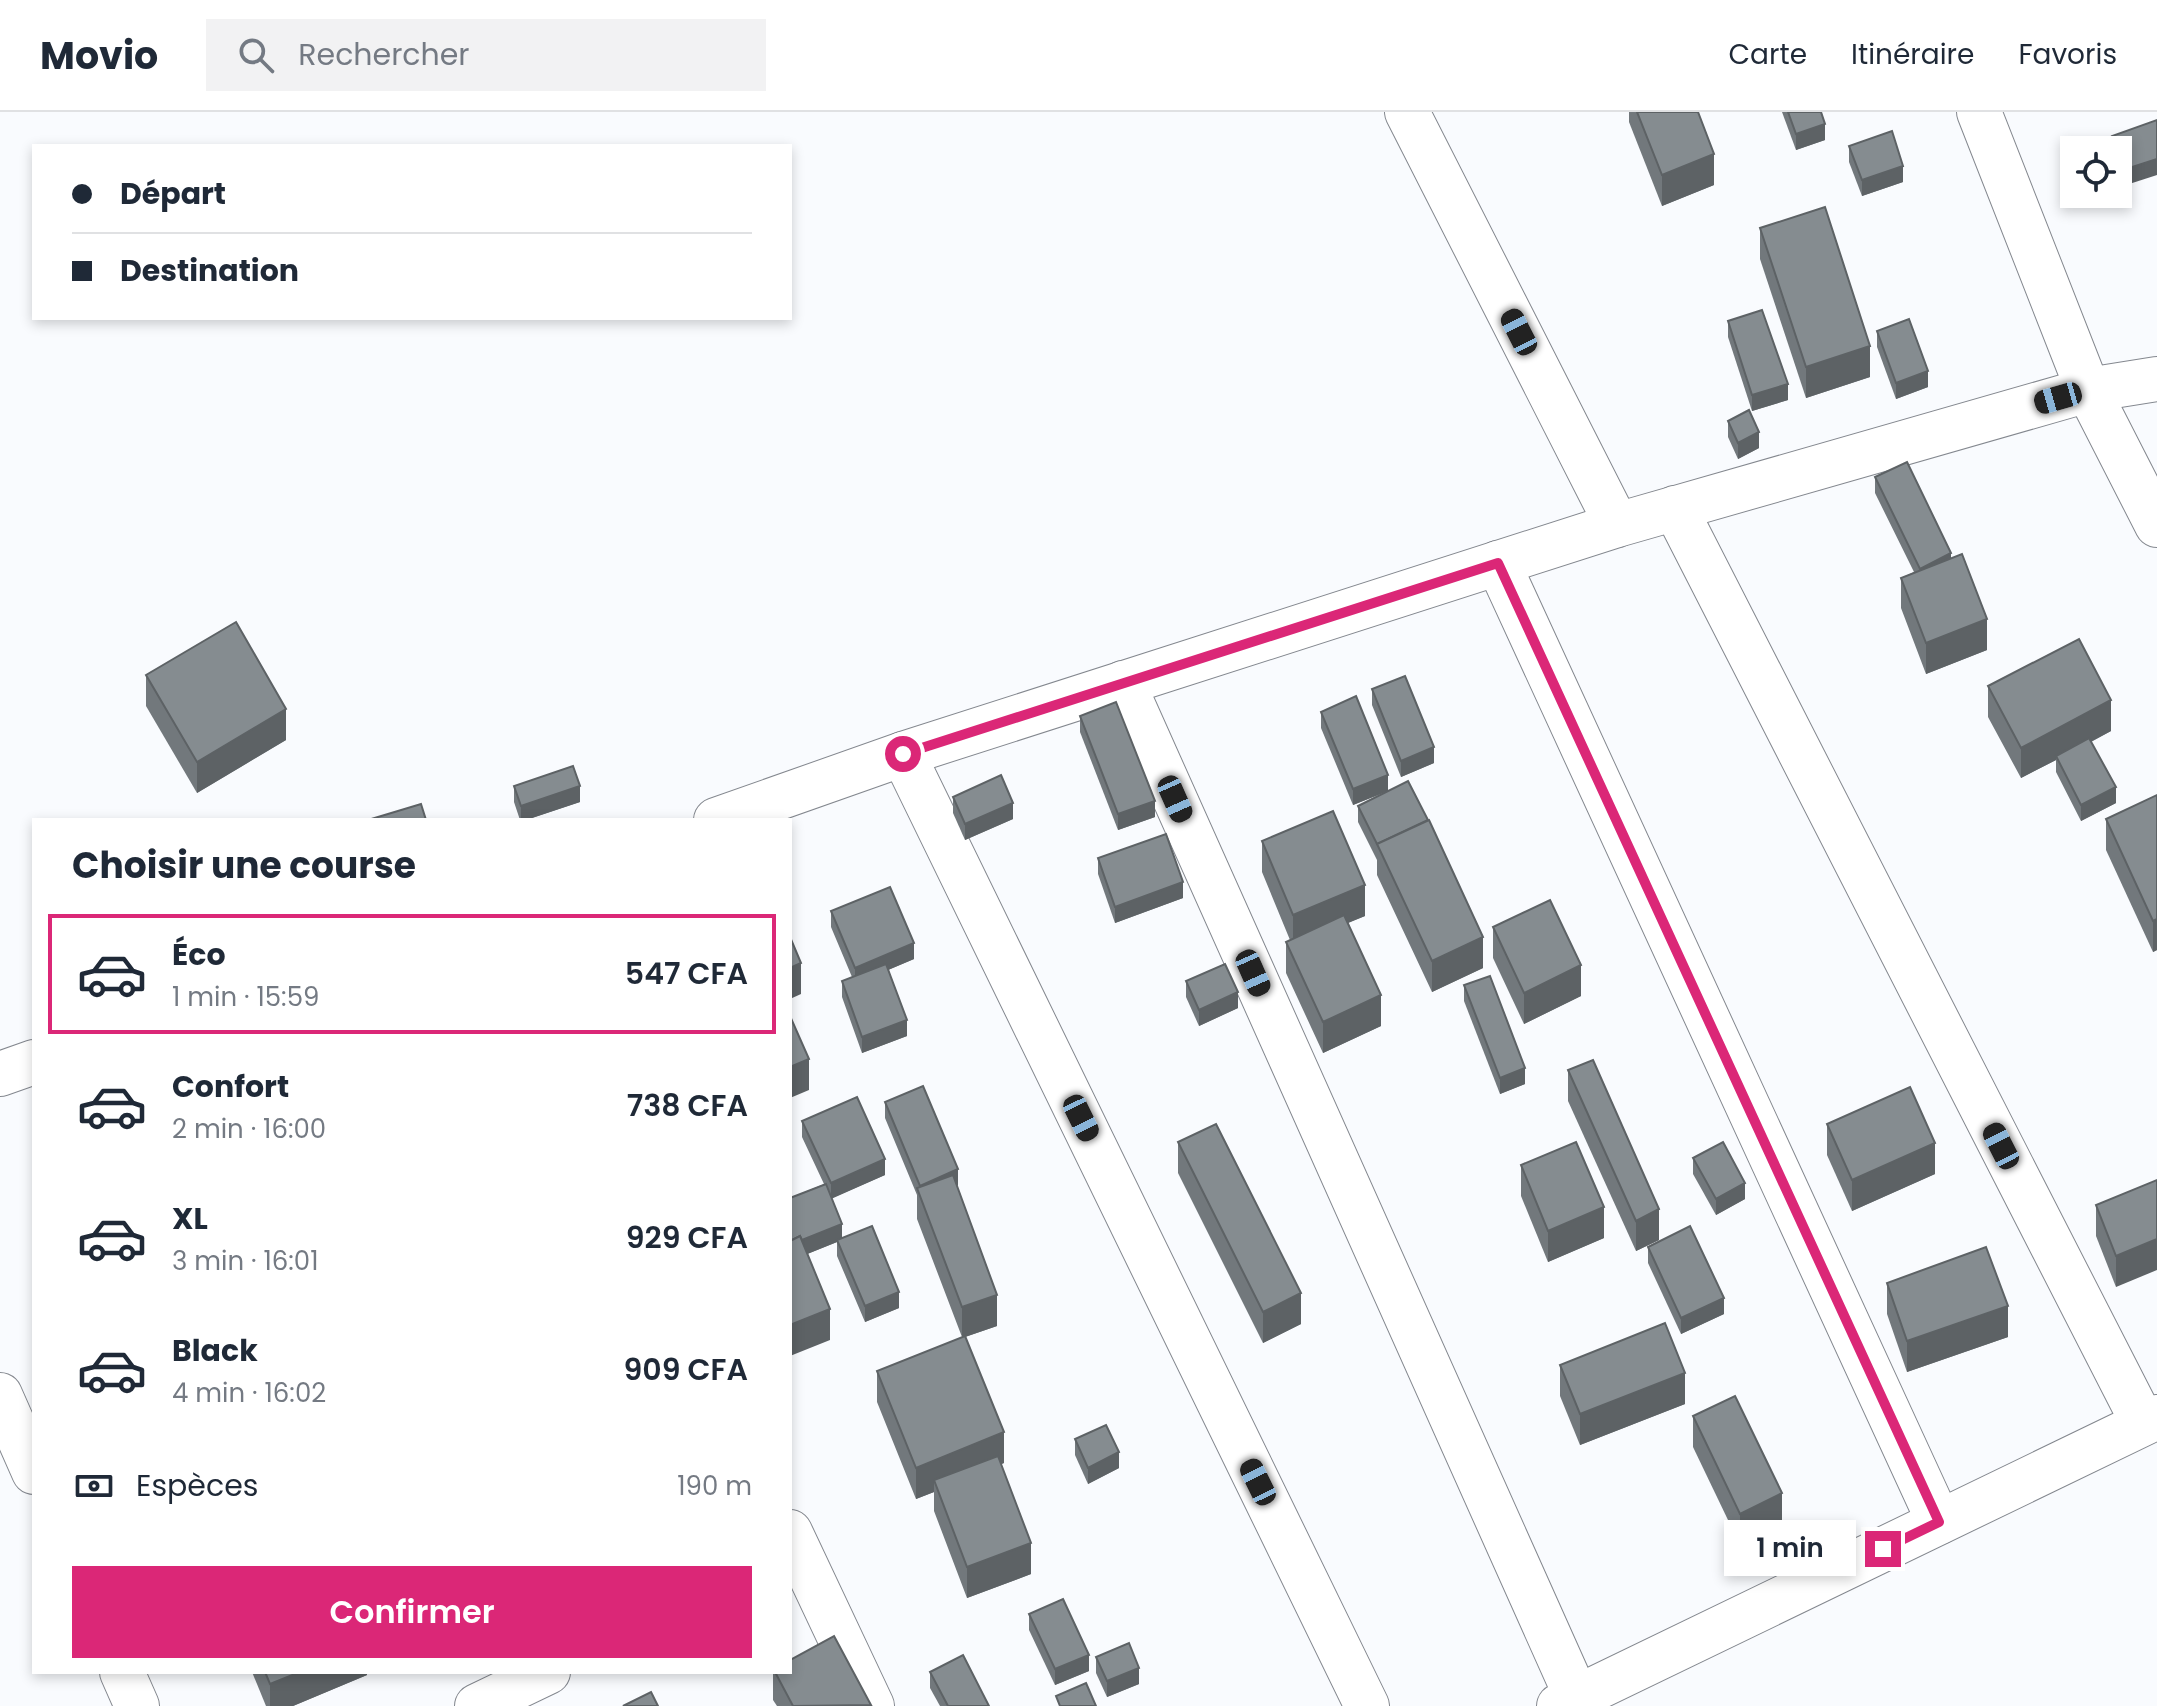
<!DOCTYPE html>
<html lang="fr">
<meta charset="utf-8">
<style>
:root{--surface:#fff;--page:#f2f2f3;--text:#1f2937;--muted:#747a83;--line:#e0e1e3;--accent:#db2777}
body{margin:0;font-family:Poppins,sans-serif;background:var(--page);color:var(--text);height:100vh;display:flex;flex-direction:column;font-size:30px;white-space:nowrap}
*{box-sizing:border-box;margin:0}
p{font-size:26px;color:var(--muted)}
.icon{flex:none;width:44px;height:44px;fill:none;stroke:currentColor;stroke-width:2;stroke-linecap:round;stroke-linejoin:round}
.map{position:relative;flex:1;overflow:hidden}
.side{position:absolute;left:32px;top:706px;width:760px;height:856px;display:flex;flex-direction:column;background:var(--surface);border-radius:0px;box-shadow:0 4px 12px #0003}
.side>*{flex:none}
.guide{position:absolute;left:32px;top:32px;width:760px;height:176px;border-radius:0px;box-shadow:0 4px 12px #0003;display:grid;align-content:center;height:176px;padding:0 40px;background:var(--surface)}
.controls{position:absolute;left:2060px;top:24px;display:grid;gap:16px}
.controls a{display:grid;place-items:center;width:72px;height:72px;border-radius:0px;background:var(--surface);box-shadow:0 4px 12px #0003;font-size:40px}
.end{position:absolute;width:36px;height:36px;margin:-18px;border:10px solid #db2777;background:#fff;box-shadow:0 0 0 4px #fff}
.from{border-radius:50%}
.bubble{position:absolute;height:56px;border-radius:0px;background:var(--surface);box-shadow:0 4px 12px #0003;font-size:26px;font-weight:600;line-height:56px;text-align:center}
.car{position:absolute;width:24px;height:48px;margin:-24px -12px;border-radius:10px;box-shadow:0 0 6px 2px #0007;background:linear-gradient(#222 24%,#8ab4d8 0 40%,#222 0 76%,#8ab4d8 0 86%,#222 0)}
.guide b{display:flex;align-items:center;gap:28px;height:76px;font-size:30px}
.guide b+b{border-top:2px solid var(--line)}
.guide i{width:20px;height:20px;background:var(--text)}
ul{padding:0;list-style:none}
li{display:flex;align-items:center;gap:24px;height:120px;margin:0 16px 12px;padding:0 24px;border:4px solid transparent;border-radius:0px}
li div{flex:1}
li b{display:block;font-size:30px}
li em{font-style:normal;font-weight:600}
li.selected{border-color:var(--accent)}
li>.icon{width:72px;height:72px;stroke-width:1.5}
h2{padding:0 40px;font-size:36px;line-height:96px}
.pay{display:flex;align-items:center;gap:20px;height:88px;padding:0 40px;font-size:30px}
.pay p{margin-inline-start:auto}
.button{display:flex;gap:16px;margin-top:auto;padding:16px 40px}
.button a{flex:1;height:92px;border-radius:0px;background:var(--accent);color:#fff;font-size:32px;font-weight:600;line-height:92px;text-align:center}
header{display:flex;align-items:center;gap:48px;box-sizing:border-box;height:112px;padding:0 40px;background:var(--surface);border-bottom:2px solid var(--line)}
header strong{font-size:38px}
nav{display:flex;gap:44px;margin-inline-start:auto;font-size:28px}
.search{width:560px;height:72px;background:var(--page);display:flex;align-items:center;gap:20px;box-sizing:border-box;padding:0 28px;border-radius:0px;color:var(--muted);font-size:30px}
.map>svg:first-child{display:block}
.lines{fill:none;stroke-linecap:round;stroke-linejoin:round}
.minor-casing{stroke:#84888f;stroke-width:46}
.minor{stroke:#fff;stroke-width:44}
.wall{fill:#72787c}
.shaded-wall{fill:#5d6265}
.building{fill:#858c90;stroke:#5d6265;stroke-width:2}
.route{stroke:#db2777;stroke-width:10}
</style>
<header>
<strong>Movio</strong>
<div class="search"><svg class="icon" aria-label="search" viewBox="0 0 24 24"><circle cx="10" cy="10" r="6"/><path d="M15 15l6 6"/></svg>Rechercher</div>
<nav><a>Carte</a><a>Itinéraire</a><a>Favoris</a></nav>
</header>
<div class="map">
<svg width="2157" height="1594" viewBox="0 0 2157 1594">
<rect width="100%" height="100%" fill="#f9fbfe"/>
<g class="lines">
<defs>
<g id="minor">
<polyline points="1407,0 1617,413"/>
<polyline points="1979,0 2088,278 2157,413"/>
<polyline points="1675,396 2143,1311"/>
<polyline points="1498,451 1939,1410"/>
<polyline points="1123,571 1577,1586"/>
<polyline points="903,642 1367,1594"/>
<polyline points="716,708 903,642 1617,413 2088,278 2157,267"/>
<polyline points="0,962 34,950"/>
<polyline points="0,1283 34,1360"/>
<polyline points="790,1420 872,1594"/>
<polyline points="122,1560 137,1594"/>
<polyline points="477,1594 548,1560"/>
<polyline points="1559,1594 2157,1305"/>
</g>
</defs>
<use href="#minor" class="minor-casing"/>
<use href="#minor" class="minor"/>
</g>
<g class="wall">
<polygon points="1629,0 1698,0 1714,73 1662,94 1629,10"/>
<polygon points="1782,0 1821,0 1825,28 1796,38"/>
<polygon points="2157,8 2123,74 2118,58 2118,38 2112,38 2112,24"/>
<polygon points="1849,34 1903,70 1862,84 1849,50"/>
<polygon points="1760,116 1870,265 1806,286 1760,147"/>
<polygon points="1728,209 1788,288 1752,299 1728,225"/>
<polygon points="1877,219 1928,275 1896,287 1877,235"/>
<polygon points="1728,309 1759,336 1738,347 1728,325"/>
<polygon points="1875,365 1951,446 1987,538 1926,562 1901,496 1901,466 1914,460 1875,381"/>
<polygon points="146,563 286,628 197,681 146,594"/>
<polygon points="1988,574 2111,619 2091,630 2116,691 2081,709 2056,660 2056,648 2021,666 1988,605"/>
<polygon points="1372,577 1434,651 1401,665 1372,593"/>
<polygon points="1321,600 1388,679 1353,693 1321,616"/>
<polygon points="1080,604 1155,705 1118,718 1080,620"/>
<polygon points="514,674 580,690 526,708 520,708 514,690"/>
<polygon points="2157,683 2157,838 2153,840 2106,738 2106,707"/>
<polygon points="953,685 1013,707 965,728 953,701"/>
<polygon points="1358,694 1483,856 1432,880 1377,763 1377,748 1358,710"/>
<polygon points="1262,729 1365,804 1347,811 1381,914 1323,941 1286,861 1286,830 1290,828 1262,760"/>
<polygon points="1098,746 1183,786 1115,811 1098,762"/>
<polygon points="831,799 914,847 888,858 907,924 862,941 842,885 842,869 852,865 831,815"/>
<polygon points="1493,815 1581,884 1524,912 1493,846"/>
<polygon points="1186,869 1238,896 1199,914 1186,885"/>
<polygon points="1464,873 1525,972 1500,982 1464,889"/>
<polygon points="1568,958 1659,1128 1636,1139 1568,989"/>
<polygon points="885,990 958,1073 957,1074 997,1214 965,1225 1004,1351 1001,1352 1031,1462 967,1486 934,1399 934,1380 916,1387 877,1290 877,1259 962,1225 917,1107 917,1083 885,1006"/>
<polygon points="802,1009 885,1063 832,1086 842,1126 899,1196 865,1210 837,1144 837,1130 807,1142 830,1228 790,1086 824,1072 802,1025"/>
<polygon points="1827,1012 1935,1062 1852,1099 1827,1043"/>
<polygon points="1178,1030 1301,1212 1263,1231 1178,1061"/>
<polygon points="1693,1046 1745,1087 1716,1103 1693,1062"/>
<polygon points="1521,1053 1604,1126 1548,1150 1521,1084"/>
<polygon points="2157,1068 2116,1175 2096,1124 2096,1093"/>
<polygon points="1648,1135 1724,1202 1681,1222 1648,1151"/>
<polygon points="1887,1171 2008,1225 1907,1260 1887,1202"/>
<polygon points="1560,1253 1685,1292 1580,1333 1560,1284"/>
<polygon points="1693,1304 1782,1412 1740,1433 1693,1335"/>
<polygon points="1075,1327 1119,1356 1088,1372 1075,1343"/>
<polygon points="1029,1502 1089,1559 1055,1573 1029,1518"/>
<polygon points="1096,1545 1139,1572 1107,1585 1096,1561"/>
<polygon points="252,1560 367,1560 367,1563 293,1594 266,1594"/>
<polygon points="773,1560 790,1560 871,1594 777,1594 773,1588"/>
<polygon points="930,1560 989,1594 940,1594 930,1576"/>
</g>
<g class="shaded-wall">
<polygon points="1825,12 1825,28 1796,38 1796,22"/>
<polygon points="1714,42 1714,73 1662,94 1662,63"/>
<polygon points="2157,47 2157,63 2123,74 2123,58"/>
<polygon points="1903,54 1903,70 1862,84 1862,68"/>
<polygon points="1870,234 1870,265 1806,286 1806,255"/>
<polygon points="1928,259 1928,275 1896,287 1896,271"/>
<polygon points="1788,272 1788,288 1752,299 1752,283"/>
<polygon points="1759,320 1759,336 1738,347 1738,331"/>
<polygon points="1951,441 1951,457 1920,473 1920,457"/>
<polygon points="1987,507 1987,538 1926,562 1926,531"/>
<polygon points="2111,588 2111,619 2058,647 2056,644 2056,648 2021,666 2021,636"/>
<polygon points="286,597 286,628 197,681 197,650"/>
<polygon points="1434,635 1434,651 1401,665 1401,649"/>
<polygon points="1388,663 1388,679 1353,693 1353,677"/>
<polygon points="580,674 580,690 526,708 521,708 521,694"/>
<polygon points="2116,675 2116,691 2081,709 2081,693"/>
<polygon points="1155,689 1155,705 1118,718 1118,702"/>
<polygon points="1013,691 1013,707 965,728 965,712"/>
<polygon points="1183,770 1183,786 1115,811 1115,795"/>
<polygon points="1365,773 1365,804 1293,834 1293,803"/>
<polygon points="2157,807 2157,838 2153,840 2153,809"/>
<polygon points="1483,825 1483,856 1432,880 1432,849"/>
<polygon points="914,831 914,847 855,872 855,856"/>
<polygon points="801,851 801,882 790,887 790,856"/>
<polygon points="1581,853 1581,884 1524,912 1524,881"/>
<polygon points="1238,880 1238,896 1199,914 1199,898"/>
<polygon points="1381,883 1381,914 1323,941 1323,910"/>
<polygon points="907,908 907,924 862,941 862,925"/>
<polygon points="809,947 809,978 790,986 790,955"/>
<polygon points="1525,956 1525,972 1500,982 1500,966"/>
<polygon points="1935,1031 1935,1062 1852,1099 1852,1068"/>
<polygon points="885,1047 885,1063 831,1087 831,1071"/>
<polygon points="958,1057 958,1073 922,1089 920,1084 920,1074"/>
<polygon points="1745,1071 1745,1087 1716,1103 1716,1087"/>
<polygon points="1604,1095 1604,1126 1548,1150 1548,1119"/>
<polygon points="1659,1097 1659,1128 1636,1139 1636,1109"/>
<polygon points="842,1112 842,1128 790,1149 790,1133"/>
<polygon points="2157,1127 2157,1158 2116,1175 2116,1144"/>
<polygon points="899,1180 899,1196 865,1210 865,1194"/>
<polygon points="1301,1181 1301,1212 1263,1231 1263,1200"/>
<polygon points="997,1183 997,1214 962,1226 962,1195"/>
<polygon points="1724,1186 1724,1202 1681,1222 1681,1206"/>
<polygon points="2008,1194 2008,1225 1907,1260 1907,1229"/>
<polygon points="830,1197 830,1228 790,1244 790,1213"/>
<polygon points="1685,1261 1685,1292 1580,1333 1580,1302"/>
<polygon points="1004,1320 1004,1351 938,1378 934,1368 934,1380 916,1387 916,1356"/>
<polygon points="1119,1340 1119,1356 1088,1372 1088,1356"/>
<polygon points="1782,1381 1782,1412 1740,1433 1740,1402"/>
<polygon points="1031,1431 1031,1462 967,1486 967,1455"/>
<polygon points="1089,1543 1089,1559 1055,1573 1055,1557"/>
<polygon points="1139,1556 1139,1572 1107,1585 1107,1569"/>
<polygon points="300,1560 367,1560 367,1563 293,1594 270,1594 270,1572"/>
</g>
<g class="building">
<polygon points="1637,0 1698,0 1714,42 1662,63"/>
<polygon points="1788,0 1821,0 1825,12 1796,22"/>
<polygon points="2157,8 2157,47 2123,58 2118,42 2118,38 2117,38 2112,24"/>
<polygon points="1892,19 1903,54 1862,68 1849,34"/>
<polygon points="1825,95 1870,234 1806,255 1760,116"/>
<polygon points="1762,198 1788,272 1752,283 1728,209"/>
<polygon points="1909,207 1928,259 1896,271 1877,219"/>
<polygon points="1749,298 1759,320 1738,331 1728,309"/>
<polygon points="1907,350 1951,441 1920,457 1875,365"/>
<polygon points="1962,442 1987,507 1926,531 1901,466"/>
<polygon points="236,510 286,597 197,650 146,563"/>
<polygon points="2079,527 2111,588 2021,636 1988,574"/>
<polygon points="1405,564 1434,635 1401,649 1372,577"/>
<polygon points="1356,584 1388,663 1353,677 1321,600"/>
<polygon points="1116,590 1155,689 1118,702 1080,604"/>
<polygon points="2089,626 2116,675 2081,693 2056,644"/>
<polygon points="573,654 580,674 521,694 514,674"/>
<polygon points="1001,663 1013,691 965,712 953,685"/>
<polygon points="1408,669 1428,708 1377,732 1358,694"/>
<polygon points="2157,683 2157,807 2153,809 2106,707"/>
<polygon points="421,692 426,708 368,708"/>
<polygon points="1333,699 1365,773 1293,803 1262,729"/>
<polygon points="1429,708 1483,825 1432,849 1377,732"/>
<polygon points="1166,722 1183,770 1115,795 1098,746"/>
<polygon points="890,775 914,831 855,856 831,799"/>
<polygon points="1550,788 1581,853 1524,881 1493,815"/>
<polygon points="1344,803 1381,883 1323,910 1286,830"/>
<polygon points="790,825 801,851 790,856"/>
<polygon points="886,852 907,908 862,925 842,869"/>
<polygon points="1225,852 1238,880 1199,898 1186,869"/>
<polygon points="1490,864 1525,956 1500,966 1464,873"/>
<polygon points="790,904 809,947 790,955"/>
<polygon points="1593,948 1659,1097 1636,1109 1568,958"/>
<polygon points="923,974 958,1057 920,1074 885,990"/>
<polygon points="1910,975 1935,1031 1852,1068 1827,1012"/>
<polygon points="857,985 885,1047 831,1071 802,1009"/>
<polygon points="1216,1012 1301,1181 1263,1200 1178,1030"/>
<polygon points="1576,1030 1604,1095 1548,1119 1521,1053"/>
<polygon points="1723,1030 1745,1071 1716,1087 1693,1046"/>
<polygon points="953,1063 997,1183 962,1195 917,1076"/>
<polygon points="2157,1068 2157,1127 2116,1144 2096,1093"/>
<polygon points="826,1072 842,1112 802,1128 800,1124 790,1129 790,1086"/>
<polygon points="872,1114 899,1180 865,1194 837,1128"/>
<polygon points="1690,1114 1724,1186 1681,1206 1648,1135"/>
<polygon points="800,1124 830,1197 790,1213 790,1129"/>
<polygon points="1986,1135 2008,1194 1907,1229 1887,1171"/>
<polygon points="1665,1211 1685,1261 1580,1302 1560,1253"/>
<polygon points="965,1224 1004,1320 916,1356 877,1259"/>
<polygon points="1735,1284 1782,1381 1740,1402 1693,1304"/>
<polygon points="1106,1313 1119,1340 1088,1356 1075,1327"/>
<polygon points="998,1344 1031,1431 967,1455 934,1368"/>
<polygon points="1063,1487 1089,1543 1055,1557 1029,1502"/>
<polygon points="834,1524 871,1593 793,1594 775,1560 790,1560 790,1548"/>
<polygon points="1129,1531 1139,1556 1107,1569 1096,1545"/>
<polygon points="963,1543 989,1594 948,1594 930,1560"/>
<polygon points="265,1560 300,1560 270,1572"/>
<polygon points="1086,1571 1096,1594 1060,1594 1056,1584"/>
<polygon points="651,1580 658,1594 623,1594"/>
</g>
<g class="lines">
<polyline class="route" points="903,642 1498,451 1939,1410 1883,1437"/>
</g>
</svg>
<div class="controls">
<a><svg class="icon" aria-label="locate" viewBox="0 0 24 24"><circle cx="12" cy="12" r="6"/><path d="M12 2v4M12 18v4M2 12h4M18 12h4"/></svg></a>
</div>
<i class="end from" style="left:903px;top:642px"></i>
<i class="end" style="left:1883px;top:1437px"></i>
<div class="bubble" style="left:1724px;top:1408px;width:132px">1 min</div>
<i class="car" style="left:1519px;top:220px;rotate:333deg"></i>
<i class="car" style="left:2058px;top:286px;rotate:254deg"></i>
<i class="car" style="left:1175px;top:687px;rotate:156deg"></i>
<i class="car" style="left:1253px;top:861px;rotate:156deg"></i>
<i class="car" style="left:1081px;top:1006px;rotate:154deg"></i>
<i class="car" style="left:2001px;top:1034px;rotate:333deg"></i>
<i class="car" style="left:1258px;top:1370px;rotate:334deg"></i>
<div class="guide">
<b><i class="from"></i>Départ</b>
<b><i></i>Destination</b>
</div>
<section class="side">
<h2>Choisir une course</h2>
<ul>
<li class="selected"><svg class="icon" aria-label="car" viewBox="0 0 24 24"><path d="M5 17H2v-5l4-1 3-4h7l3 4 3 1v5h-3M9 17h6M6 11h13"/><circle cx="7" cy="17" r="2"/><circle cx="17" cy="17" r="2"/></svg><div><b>Éco</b><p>1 min · 15:59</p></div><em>547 CFA</em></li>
<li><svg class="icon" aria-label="car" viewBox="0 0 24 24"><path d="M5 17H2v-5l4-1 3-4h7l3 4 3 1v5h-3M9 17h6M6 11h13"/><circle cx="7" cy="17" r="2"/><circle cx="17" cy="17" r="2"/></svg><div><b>Confort</b><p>2 min · 16:00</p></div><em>738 CFA</em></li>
<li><svg class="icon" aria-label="car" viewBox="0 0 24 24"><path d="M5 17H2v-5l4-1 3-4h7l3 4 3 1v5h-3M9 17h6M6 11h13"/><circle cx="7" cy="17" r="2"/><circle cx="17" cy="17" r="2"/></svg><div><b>XL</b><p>3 min · 16:01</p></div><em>929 CFA</em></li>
<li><svg class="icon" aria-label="car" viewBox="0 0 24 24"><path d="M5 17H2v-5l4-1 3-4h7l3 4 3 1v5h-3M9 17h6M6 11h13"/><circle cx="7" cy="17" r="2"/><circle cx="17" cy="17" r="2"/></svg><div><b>Black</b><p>4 min · 16:02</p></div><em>909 CFA</em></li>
</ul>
<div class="pay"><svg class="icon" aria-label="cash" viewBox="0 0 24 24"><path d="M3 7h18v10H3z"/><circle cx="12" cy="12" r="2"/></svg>Espèces<p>190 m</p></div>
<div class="button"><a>Confirmer</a></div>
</section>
</div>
